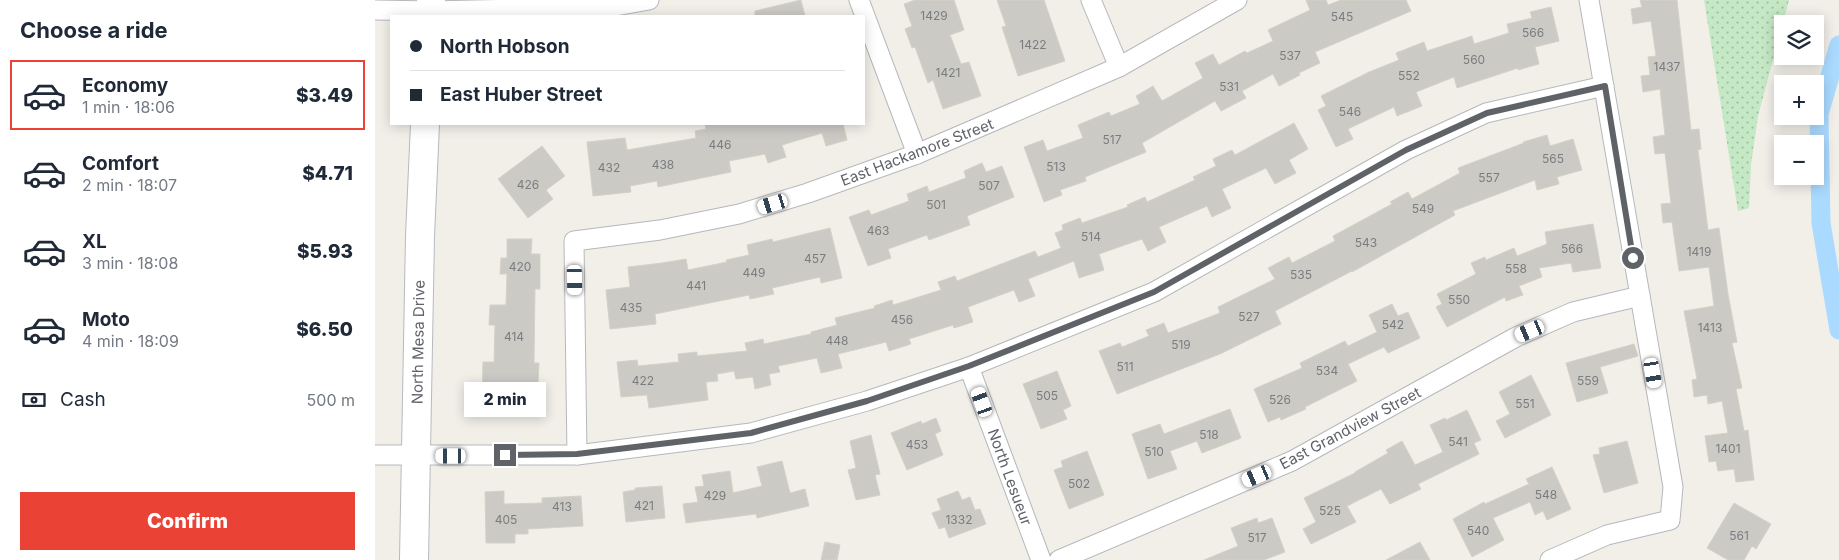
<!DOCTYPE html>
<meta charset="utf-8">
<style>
:root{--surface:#fff;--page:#f6f6f7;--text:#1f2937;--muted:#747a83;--line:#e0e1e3;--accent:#ea4335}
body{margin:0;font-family:Inter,sans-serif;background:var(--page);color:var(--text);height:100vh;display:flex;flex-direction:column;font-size:19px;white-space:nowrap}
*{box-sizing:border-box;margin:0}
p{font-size:16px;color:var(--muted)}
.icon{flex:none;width:28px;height:28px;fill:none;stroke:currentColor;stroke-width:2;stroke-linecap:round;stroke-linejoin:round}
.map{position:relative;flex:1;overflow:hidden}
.side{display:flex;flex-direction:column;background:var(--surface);width:375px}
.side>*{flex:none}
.top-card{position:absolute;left:15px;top:15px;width:475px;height:110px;border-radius:0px;box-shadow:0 2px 12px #0003;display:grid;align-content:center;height:110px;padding:0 20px;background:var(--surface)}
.controls{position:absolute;left:1399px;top:15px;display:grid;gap:10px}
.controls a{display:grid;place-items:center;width:50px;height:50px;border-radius:0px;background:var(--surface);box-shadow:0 2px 12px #0003;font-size:25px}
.end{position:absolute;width:22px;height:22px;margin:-11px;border:6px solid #5f6368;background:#fff;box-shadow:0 0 0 2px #fff}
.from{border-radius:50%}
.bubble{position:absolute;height:35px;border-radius:0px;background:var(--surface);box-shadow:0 2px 12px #0003;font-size:16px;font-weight:800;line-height:35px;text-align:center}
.car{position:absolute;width:15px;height:30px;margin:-15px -8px;border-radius:6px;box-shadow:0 0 4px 1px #0007;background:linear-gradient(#fff 24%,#345 0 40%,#fff 0 76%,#345 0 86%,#fff 0)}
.top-card b{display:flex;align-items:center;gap:18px;height:48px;font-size:19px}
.top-card b+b{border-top:1px solid var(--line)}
.top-card i{width:12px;height:12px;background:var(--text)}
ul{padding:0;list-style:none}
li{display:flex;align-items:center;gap:15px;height:70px;margin:0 10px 8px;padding:0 10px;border:2px solid transparent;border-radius:0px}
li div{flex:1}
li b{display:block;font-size:19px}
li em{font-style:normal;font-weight:800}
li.on{border-color:var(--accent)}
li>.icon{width:45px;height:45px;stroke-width:1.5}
h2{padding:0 20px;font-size:22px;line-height:60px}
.pay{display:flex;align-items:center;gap:12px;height:55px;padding:0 20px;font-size:19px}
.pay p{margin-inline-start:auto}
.button{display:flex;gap:10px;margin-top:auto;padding:10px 20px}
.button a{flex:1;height:58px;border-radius:0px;background:var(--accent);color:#fff;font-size:20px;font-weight:800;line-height:58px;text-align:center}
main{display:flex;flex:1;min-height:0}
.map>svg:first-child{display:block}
.park{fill:url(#park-dots)}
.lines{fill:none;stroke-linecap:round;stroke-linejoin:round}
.canal{stroke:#aadaff;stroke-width:19}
.building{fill:#cccac5;stroke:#d6d1c6}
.minor-casing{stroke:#b5b8bc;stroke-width:21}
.secondary-casing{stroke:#b6babf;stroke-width:30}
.minor{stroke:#fff;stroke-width:19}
.secondary{stroke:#fff;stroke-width:28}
.route{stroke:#5f6368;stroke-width:6}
.labels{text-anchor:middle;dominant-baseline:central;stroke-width:4;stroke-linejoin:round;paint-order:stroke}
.number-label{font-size:12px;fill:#7a7d7f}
.street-label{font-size:15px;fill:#5f6368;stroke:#fff}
</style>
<main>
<section class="side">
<h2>Choose a ride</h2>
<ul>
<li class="on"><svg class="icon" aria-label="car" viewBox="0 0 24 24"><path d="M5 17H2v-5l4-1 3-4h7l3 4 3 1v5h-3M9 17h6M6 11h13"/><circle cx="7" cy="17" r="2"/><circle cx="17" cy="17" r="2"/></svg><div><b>Economy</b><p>1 min · 18:06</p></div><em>$3.49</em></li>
<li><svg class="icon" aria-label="car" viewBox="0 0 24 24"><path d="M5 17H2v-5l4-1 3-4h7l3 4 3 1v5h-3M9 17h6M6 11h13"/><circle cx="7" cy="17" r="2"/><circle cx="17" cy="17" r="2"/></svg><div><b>Comfort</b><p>2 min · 18:07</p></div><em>$4.71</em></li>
<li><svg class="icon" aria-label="car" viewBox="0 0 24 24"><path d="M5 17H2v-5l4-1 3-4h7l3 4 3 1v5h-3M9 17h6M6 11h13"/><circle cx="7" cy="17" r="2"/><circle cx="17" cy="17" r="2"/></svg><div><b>XL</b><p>3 min · 18:08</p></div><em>$5.93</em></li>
<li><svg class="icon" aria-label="car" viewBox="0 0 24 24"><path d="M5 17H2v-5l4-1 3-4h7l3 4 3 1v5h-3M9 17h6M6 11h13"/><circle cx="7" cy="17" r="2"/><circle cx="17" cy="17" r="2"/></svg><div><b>Moto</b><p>4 min · 18:09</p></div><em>$6.50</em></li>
</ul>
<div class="pay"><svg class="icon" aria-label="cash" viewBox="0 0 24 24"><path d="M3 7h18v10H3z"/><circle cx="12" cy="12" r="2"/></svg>Cash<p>500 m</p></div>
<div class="button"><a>Confirm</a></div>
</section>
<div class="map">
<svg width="1464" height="560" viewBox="0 0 1464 560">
<defs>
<pattern id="park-dots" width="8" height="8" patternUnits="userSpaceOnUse" patternTransform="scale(1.25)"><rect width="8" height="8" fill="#c5e8c5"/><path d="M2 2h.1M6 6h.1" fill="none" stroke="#a3c0a4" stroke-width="1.8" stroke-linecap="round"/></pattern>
</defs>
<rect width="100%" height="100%" fill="#f1efe8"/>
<polygon class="park" points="1329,0 1414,0 1383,116 1376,165 1374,208 1363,211"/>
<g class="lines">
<polyline class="canal" points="1464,45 1444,114 1446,223 1464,330"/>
</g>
<g class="building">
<polygon points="426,0 430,16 380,16 380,11"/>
<polygon points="540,0 579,0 589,30 575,35 586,64 594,62 606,96 568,109 558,80 553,83 540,47 537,48 530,29 537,26 529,4"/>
<polygon points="622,0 669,0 690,61 643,76 627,27 631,26"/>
<polygon points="931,0 951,0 953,5 966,0 1031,0 1036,11 940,52 945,63 924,73 925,75 904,86 898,74 867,91 871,98 846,111 840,101 767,143 771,152 710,177 711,181 685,190 687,195 669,202 649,147 668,140 672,151 708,138 703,125 734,112 736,116 765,104 761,96 778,86 787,101 828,78 820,63 838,54 844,65 870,51 872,53 898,41 893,30 935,10"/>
<polygon points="1265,0 1302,0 1316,130 1324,129 1326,149 1323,150 1333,230 1344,228 1353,294 1362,342 1357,343 1367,388 1361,389 1369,431 1373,430 1379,480 1361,482 1359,469 1343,471 1341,461 1334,462 1330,436 1353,433 1347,401 1333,404 1332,395 1319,397 1317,380 1322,379 1309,311 1339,306 1334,267 1304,271 1297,222 1288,223 1286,204 1296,203 1290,153 1280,154 1278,137 1290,135 1285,89 1268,92 1266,76 1275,75 1273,57 1281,56 1276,21 1258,24 1256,9 1267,7"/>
<polygon points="1176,7 1184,41 1160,47 1164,64 1143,70 1143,68 1082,88 1079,77 1041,92 1047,106 1022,116 1019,107 973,129 978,139 961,147 943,110 951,106 946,96 994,72 1024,60 1021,53 1049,42 1052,51 1097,36 1099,44 1134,33 1132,24 1157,18 1155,12"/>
<polygon points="919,123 933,149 914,160 921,173 900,184 891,168 847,189 856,208 837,217 832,206 784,227 791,242 773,251 767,239 724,254 729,270 704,278 699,261 653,279 660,296 644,302 639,290 593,307 598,322 579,328 578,325 534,339 536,344 514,351 511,342 463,354 467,368 446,373 442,358 403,366 405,372 394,374 396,385 380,389 378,377 361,379 359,371 342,374 343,381 331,382 333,400 274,408 272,395 246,397 242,362 262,360 263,366 304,362 303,354 322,352 322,356 372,351 370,343 388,339 389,344 436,334 436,332 462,325 460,318 500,308 499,306 517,300 518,305 566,290 563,282 580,276 582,281 660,251 663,257 686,248 680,233 688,230 687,225 705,218 707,223 753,207 752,205 770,197 772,202 820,180 818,177 841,166 838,159 857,150 860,155"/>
<polygon points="330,124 468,124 472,140 451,146 447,133 407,145 411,157 393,163 390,154 354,161 356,172 283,187 282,181 255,186 256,192 218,196 212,142 250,138 252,150 321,138 320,131 331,129"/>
<polygon points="1172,135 1175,146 1198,139 1207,170 1182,177 1184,184 1162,190 1160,180 1078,211 1080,215 977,272 977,271 900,311 906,324 845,354 742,394 724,351 745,343 747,347 774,336 771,330 789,323 793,333 845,313 843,307 900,279 893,268 914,257 917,263 960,241 958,236 1017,204 1015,202 1033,192 1037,199 1085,173 1083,168 1149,143 1148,142"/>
<polygon points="167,146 190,176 171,190 178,199 153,218 123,179"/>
<polygon points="607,163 611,172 627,166 639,197 592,216 595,225 554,240 552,235 513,249 516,258 493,266 474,217 494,210 496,215 534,201 532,194 552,186 554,192 591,178 589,171"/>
<polygon points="1218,224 1226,268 1198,272 1196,263 1164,268 1167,277 1144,286 1148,295 1131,301 1130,297 1072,327 1061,307 1067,304 1062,294 1101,274 1096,263 1110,257 1111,260 1139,248 1142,256 1172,244 1170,232"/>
<polygon points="455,228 467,278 446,283 445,277 397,288 399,294 375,299 374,295 280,314 281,324 235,329 231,290 255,287 253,267 287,263 311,259 313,270 352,262 351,260 374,255 372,245 397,239 398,242"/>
<polygon points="132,239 157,239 156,254 165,254 165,289 160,289 159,363 164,363 163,383 152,382 152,397 144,397 144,410 107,410 108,362 119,362 120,325 114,325 115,305 131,305 132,274 125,274 126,258 132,258"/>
<polygon points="1017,304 1023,316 1033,312 1045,338 1013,353 1009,347 973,364 982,381 930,407 931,409 906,420 905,417 893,422 879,389 927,368 925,363 970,341 973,346 1002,332 994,315"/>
<polygon points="1259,344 1263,356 1225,367 1233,393 1202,402 1191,363"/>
<polygon points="682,371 696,406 688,410 692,419 666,429 648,384"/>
<polygon points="1156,375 1176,415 1130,438 1121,421 1135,414 1124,392"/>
<polygon points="855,409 866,438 827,453 822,441 795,451 802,469 773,479 757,434 785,424 789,434"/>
<polygon points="1092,410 1106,440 1099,443 1104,454 1043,484 1046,489 1015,504 1006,489 972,506 981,522 936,544 928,529 941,522 929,498 980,473 980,472 1013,453 1011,450 1027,441 1040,465 1068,452 1055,425 1070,418 1071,420"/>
<polygon points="561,418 566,431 560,434 568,455 532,470 516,433 546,421 547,424"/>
<polygon points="496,435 505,474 500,475 505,495 481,500 473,470 481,468 475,441"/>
<polygon points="1252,441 1263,483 1229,493 1218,455 1225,454 1224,448"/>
<polygon points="712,451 729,495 694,509 679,470 688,467 686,461"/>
<polygon points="407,461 415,493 430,489 434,506 382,518 381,514 311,523 308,504 323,502 320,487 329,486 327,475 355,471 358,493 387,486 382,467"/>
<polygon points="1177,467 1196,509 1172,520 1168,511 1160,515 1155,502 1118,518 1129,540 1097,557 1078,519 1109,502 1110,504 1154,484 1151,479"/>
<polygon points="287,486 290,518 251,522 248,492 260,490 260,488"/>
<polygon points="129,491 129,504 167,503 167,498 206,496 208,526 153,529 153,534 140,534 140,543 111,543 110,492"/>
<polygon points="583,491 587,500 595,497 600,510 605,509 611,524 574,538 570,527 564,529 557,513 566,510 562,499"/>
<polygon points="1359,503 1396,524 1381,549 1377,546 1369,560 1353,560 1332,548"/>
<polygon points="882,518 883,523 897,518 910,552 889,560 829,560 863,546 856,528"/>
<polygon points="450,542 465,545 462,560 446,560"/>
<polygon points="1045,542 1055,560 1011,560"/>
</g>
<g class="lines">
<defs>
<g id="minor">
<polyline points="484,0 542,154"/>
<polyline points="716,0 744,67"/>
<polyline points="0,10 56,11 235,7 274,0"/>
<polyline points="594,367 666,560"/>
<polyline points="0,455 202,455 376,433 492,401 594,367 779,292 1031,150 1111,113 1229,86"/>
<polyline points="202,455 199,241 285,230 364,214 433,193 542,154 744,67 862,0"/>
<polyline points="684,560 917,461 1141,337 1198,312 1265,296"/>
<polyline points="1175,560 1232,535 1295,520 1298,487 1214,0"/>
</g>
<g id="secondary">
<polyline points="55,16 56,0"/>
<polyline points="39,560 45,236 50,124"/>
</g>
</defs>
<use href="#minor" class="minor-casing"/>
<use href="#secondary" class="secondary-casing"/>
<use href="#minor" class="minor"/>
<use href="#secondary" class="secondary"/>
</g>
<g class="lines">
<polyline class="route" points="130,455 202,454 376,433 492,401 594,366 779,292 1031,150 1112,113 1230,86 1258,258"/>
</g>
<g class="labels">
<g class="number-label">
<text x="559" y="15">1429</text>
<text x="967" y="16">545</text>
<text x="1158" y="32">566</text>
<text x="658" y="44">1422</text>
<text x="915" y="55">537</text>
<text x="1099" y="59">560</text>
<text x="1292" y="66">1437</text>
<text x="573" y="72">1421</text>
<text x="1034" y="75">552</text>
<text x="854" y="86">531</text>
<text x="975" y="111">546</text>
<text x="737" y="139">517</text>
<text x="345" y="144">446</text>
<text x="1178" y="158">565</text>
<text x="288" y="164">438</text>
<text x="681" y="166">513</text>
<text x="234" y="167">432</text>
<text x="1114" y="177">557</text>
<text x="153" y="184">426</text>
<text x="614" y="185">507</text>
<text x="561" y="204">501</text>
<text x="1048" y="208">549</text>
<text x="503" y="230">463</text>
<text x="716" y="236">514</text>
<text x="991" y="242">543</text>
<text x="1197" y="248">566</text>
<text x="1324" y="251">1419</text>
<text x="440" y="258">457</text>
<text x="145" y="266">420</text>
<text x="1141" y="268">558</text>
<text x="379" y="272">449</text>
<text x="926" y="274">535</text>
<text x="321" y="285">441</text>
<text x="1084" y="299">550</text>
<text x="256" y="307">435</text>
<text x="874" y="316">527</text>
<text x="527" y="319">456</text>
<text x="1018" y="324">542</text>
<text x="1335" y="327">1413</text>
<text x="139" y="336">414</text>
<text x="462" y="340">448</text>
<text x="806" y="344">519</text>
<text x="750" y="366">511</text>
<text x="952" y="370">534</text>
<text x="268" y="380">422</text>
<text x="1213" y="380">559</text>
<text x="672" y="395">505</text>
<text x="905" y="399">526</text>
<text x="1150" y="403">551</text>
<text x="834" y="434">518</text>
<text x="1083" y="441">541</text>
<text x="542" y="444">453</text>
<text x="1353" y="448">1401</text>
<text x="779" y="451">510</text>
<text x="704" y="483">502</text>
<text x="1171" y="494">548</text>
<text x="340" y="495">429</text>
<text x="269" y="505">421</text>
<text x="187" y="506">413</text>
<text x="955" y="510">525</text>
<text x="131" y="519">405</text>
<text x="584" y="519">1332</text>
<text x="1103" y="530">540</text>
<text x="1364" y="535">561</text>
<text x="882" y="537">517</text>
</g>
<g class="street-label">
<text transform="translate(542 152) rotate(-21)">East Hackamore Street</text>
<text transform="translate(43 342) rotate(-89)">North Mesa Drive</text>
<text transform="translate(975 428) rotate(-28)">East Grandview Street</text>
<text transform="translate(635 477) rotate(70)">North Lesueur</text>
</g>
</g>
</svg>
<div class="controls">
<a><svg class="icon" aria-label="layers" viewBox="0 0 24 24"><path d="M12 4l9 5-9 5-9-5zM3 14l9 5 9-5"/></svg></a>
<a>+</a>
<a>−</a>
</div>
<i class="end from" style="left:1258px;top:258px"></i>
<i class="end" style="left:130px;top:455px"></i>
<div class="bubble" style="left:89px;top:382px;width:82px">2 min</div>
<i class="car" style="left:398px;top:204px;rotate:253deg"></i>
<i class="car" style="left:200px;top:280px;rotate:179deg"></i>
<i class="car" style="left:1155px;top:331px;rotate:247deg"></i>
<i class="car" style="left:1278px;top:373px;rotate:170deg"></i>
<i class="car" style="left:607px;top:402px;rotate:340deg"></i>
<i class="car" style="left:76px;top:456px;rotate:270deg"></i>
<i class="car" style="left:882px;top:476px;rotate:247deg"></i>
<div class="top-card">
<b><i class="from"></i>North Hobson</b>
<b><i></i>East Huber Street</b>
</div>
</div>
</main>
